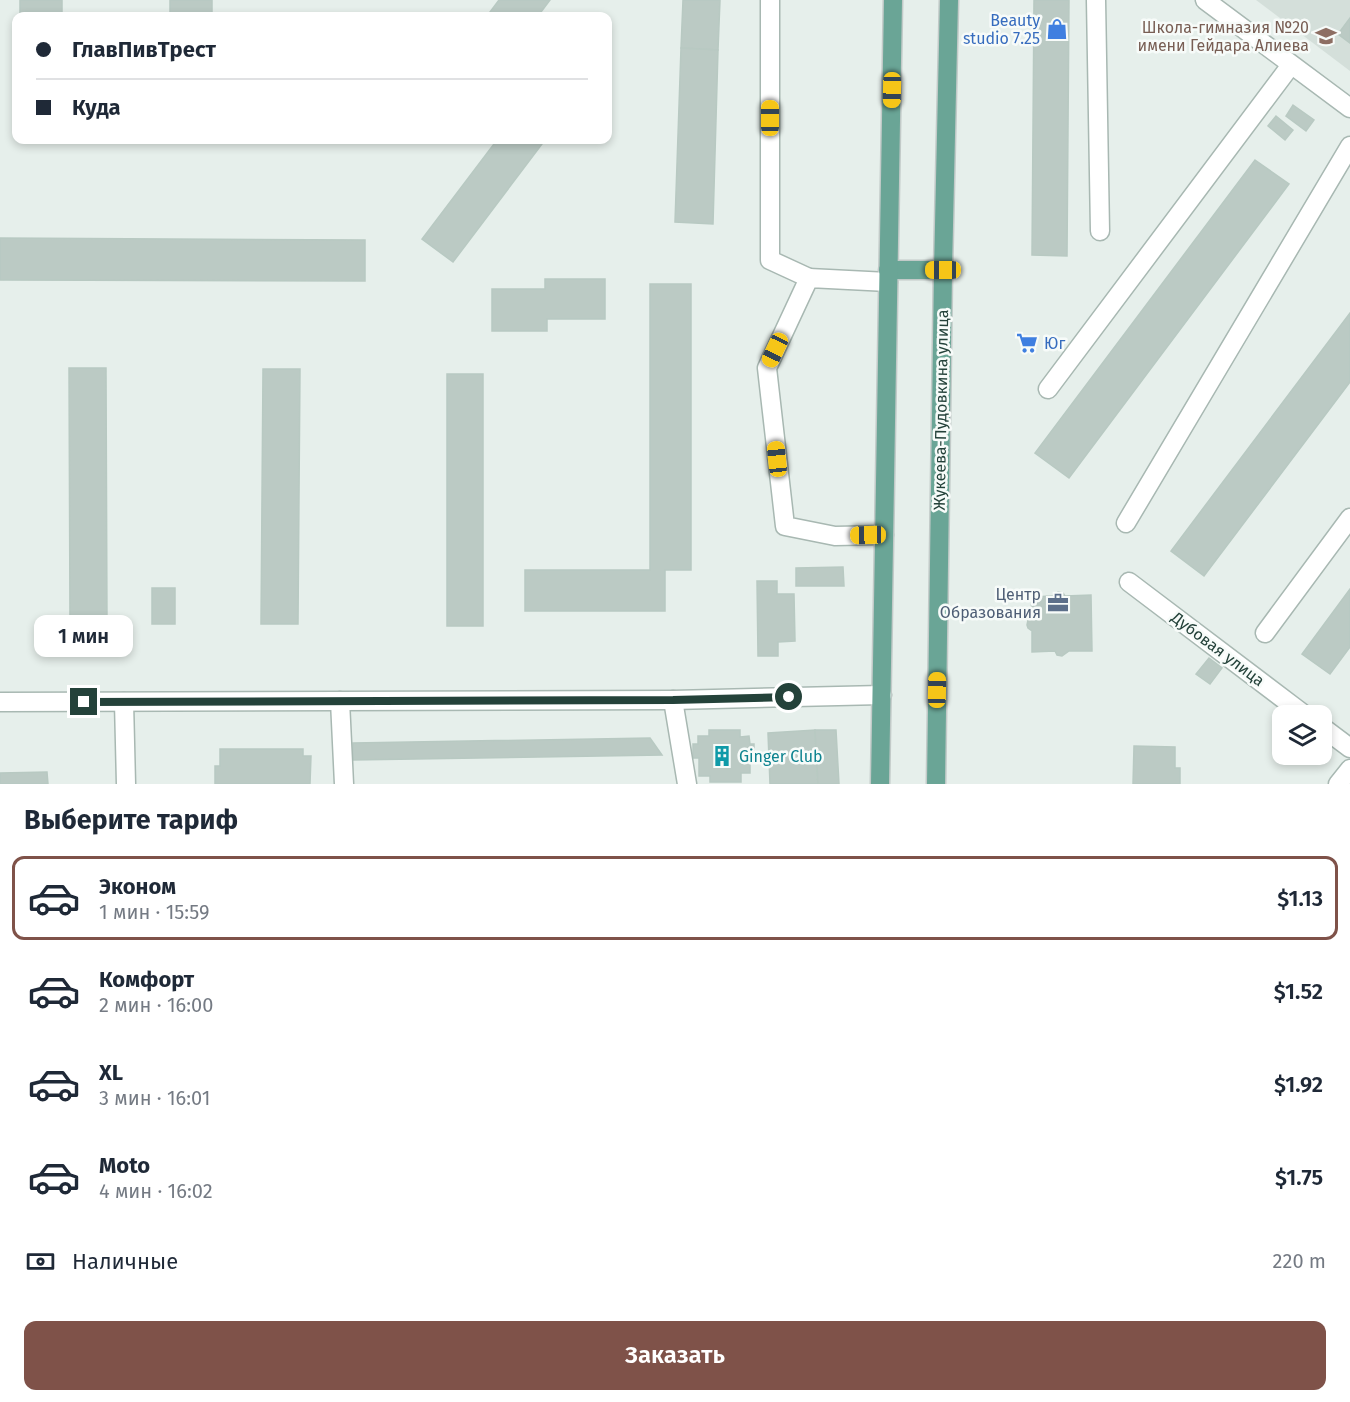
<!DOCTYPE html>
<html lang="ru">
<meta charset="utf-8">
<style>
:root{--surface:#fff;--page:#f6f6f7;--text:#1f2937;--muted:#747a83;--line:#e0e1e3;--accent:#7f5249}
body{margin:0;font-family:"Fira Sans",sans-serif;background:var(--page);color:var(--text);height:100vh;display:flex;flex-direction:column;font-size:22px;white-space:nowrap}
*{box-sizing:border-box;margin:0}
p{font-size:20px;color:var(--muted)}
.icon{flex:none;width:33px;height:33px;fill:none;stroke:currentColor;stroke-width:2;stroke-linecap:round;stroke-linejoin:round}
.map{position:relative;height:784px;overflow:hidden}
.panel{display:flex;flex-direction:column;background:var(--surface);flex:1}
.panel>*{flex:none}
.guide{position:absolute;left:12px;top:12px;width:600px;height:132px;border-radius:12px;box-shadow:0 3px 9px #0003;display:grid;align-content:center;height:132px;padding:0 24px;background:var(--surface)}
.buttons{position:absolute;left:1272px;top:705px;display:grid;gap:12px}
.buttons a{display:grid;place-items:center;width:60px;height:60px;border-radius:12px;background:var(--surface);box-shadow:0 3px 9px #0003;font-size:30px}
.end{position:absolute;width:27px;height:27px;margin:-14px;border:8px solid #24423a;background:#fff;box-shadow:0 0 0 3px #fff}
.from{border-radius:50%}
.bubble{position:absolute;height:42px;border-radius:12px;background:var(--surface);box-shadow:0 3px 9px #0003;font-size:20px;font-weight:600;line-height:42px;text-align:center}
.car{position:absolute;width:18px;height:36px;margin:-18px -9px;border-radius:8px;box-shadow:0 0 4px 2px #0007;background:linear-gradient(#f5c518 24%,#345 0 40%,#f5c518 0 76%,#345 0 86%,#f5c518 0)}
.guide b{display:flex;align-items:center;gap:21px;height:57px;font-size:22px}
.guide b+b{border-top:2px solid var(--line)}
.guide i{width:15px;height:15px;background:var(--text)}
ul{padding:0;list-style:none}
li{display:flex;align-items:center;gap:18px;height:84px;margin:0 12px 9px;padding:0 12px;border:3px solid transparent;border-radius:12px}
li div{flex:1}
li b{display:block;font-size:22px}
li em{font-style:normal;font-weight:600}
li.active{border-color:var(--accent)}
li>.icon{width:54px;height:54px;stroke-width:1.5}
h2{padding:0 24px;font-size:27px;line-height:72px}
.pay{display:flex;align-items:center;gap:15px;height:66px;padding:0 24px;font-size:22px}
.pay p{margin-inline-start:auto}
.action{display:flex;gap:12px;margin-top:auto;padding:12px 24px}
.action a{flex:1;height:69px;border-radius:12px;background:var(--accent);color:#fff;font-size:24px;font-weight:600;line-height:69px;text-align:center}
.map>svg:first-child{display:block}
.built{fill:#d4dfda}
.building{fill:#bbcac4;stroke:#b8c9c2;stroke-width:1.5}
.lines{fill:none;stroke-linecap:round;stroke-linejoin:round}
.minor-casing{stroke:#a8b8b2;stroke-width:21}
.major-casing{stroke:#c2cac8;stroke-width:21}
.minor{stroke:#fff;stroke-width:18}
.major{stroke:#6aa596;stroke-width:18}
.route{stroke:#24423a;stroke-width:8}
.labels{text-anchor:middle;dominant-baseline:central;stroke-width:5;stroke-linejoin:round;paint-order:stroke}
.shop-label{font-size:16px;fill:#366cbe;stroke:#f7fbf9;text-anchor:end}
.education-label{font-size:16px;fill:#785e54;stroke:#f7fbf9;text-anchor:end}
.street-label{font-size:16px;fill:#24423a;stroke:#f7fbf9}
.service-label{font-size:16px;fill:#4e5e75;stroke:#f7fbf9;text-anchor:end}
.culture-label{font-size:16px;fill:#0d838f;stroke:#f7fbf9;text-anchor:start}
</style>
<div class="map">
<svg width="1350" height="784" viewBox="0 0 1350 784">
<rect width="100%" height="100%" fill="#e6efeb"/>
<polygon class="built" points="1256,0 1350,0 1350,71"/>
<g class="building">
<rect x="20" y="0" width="42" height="16"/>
<rect x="170" y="0" width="42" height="16"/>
<polygon points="499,0 550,0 538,16 487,16"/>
<polygon points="683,0 720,0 718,50 681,48"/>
<polygon points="1034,0 1069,0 1067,256 1032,255"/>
<polygon points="1350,18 1350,43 1338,34"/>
<polygon points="681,48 718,50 713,224 675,222"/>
<polygon points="1293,105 1314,120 1306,131 1286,116"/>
<polygon points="1276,116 1293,130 1285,140 1268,126"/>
<rect x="170" y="140" width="41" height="2"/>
<polygon points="497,140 545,140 453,262 422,239"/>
<polygon points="1255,160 1289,184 1069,478 1035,453"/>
<polygon points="0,238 365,240 365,281 0,280"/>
<polygon points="545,279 605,279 605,319 547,319 547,331 492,331 492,289 545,289"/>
<polygon points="650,284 691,284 691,570 665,570 665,611 525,611 525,570 650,570"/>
<polygon points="1350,313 1350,382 1204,576 1171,551"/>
<polygon points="69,368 106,368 107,622 70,622"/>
<polygon points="263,369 300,369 298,624 261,624"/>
<rect x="447" y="374" width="36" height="252"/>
<polygon points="843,567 844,586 796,586 796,568"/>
<polygon points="757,581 777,581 777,594 794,594 795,641 778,642 778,656 758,656"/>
<rect x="152" y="588" width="23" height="36"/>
<polygon points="1350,589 1350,647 1330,674 1302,654"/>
<polygon points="1058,592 1063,593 1065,596 1091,595 1092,651 1069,651 1062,656 1057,655 1055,651 1032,652 1032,631 1028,628 1027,625 1028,620 1032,617 1031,597 1052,596"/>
<polygon points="1209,658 1222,668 1210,684 1196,674"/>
<polygon points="709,730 740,730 740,737 749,736 750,744 754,744 754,755 750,755 750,773 741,773 741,782 710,782 710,776 699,776 699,758 693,758 693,744 698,744 698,736 709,736"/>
<polygon points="815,730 818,784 770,784 768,733"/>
<polygon points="815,730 836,730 839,784 818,784"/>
<polygon points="650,738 662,755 353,760 353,743"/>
<polygon points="1134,746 1175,747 1175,768 1180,768 1180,784 1133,784"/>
<polygon points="220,749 303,749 303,756 311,756 310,784 215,784 215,766 220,766"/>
<polygon points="47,772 48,784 0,784 0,773"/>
</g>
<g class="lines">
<defs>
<g id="minor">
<polyline points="770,0 770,260 809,278"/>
<polyline points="1096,0 1100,231"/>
<polyline points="1205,0 1350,108"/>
<polyline points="1048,389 1291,65"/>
<polyline points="1126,523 1350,146"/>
<polyline points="884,535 835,536 785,526 767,368 809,278 888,282"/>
<polyline points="1129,582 1306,716"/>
<polyline points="1265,633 1350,518"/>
<polyline points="673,700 687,784"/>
<polyline points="340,701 344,784"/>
<polyline points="0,702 673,700 882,695"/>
<polyline points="124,702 126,784"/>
<polyline points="1322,727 1350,748"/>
<polyline points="1338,784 1350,769"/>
</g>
<g id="major">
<polyline points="888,270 943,270"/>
<polyline points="880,784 893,0"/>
<polyline points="936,784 943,270 949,0"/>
</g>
</defs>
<use href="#minor" class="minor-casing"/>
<use href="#major" class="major-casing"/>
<use href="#minor" class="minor"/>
<use href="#major" class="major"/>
</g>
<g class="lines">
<polyline class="route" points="84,702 673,700 789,697"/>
</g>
<defs>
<symbol id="shop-bare" viewBox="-9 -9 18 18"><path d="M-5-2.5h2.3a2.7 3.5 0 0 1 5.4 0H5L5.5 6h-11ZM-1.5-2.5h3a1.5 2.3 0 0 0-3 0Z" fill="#3f7fe0" stroke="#f7fbf9" stroke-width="2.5" paint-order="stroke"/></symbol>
<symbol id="school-bare" viewBox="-9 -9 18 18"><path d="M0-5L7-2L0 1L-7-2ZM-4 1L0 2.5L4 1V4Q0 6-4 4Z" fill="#8d6e63" stroke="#f7fbf9" stroke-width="2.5" paint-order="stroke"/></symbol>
<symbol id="supermarket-bare" viewBox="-9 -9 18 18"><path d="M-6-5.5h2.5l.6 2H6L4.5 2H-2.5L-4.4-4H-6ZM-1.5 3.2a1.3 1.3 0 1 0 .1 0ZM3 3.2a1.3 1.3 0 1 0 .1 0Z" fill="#3f7fe0" stroke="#f7fbf9" stroke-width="2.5" paint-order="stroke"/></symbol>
<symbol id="office-bare" viewBox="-9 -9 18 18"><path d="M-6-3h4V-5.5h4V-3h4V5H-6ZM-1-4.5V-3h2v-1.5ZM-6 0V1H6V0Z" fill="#5c6f8a" stroke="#f7fbf9" stroke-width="2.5" paint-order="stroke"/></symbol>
<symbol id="building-bare" viewBox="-9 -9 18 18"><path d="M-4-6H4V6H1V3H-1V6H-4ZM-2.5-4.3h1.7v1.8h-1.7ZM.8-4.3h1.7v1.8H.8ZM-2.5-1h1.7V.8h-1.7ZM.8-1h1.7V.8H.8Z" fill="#0f9aa8" stroke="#f7fbf9" stroke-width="2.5" paint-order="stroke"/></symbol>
</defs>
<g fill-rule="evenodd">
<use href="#shop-bare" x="1042" y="14" width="30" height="30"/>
<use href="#school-bare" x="1311" y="21" width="30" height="30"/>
<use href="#supermarket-bare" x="1012" y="328" width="30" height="30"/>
<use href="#office-bare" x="1043" y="588" width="30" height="30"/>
<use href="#building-bare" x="707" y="741" width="30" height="30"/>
</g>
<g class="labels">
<g class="shop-label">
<text x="1040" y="20">Beauty<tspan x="1040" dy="18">studio 7.25</tspan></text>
<text x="1044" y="343" text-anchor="start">Юг</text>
</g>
<g class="education-label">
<text x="1309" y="27">Школа-гимназия №20<tspan x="1309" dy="18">имени Гейдара Алиева</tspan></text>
</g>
<g class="street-label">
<text transform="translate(941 410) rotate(-89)">Жукеева-Пудовкина улица</text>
<text transform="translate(1218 649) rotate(37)">Дубовая улица</text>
</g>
<g class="service-label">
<text x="1041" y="594">Центр<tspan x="1041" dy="18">Образования</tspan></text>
</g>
<g class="culture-label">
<text x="739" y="756">Ginger Club</text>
</g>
</g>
</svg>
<div class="buttons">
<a><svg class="icon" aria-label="layers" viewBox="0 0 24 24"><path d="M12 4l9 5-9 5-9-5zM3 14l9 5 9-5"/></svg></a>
</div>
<i class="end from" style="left:789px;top:697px"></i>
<i class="end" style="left:84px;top:702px"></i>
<div class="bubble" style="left:34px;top:615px;width:99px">1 мин</div>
<i class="car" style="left:892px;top:90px;rotate:181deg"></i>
<i class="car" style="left:770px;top:118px;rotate:0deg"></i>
<i class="car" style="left:943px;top:270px;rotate:270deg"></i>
<i class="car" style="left:775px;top:350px;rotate:205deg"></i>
<i class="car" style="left:777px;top:459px;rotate:354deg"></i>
<i class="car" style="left:868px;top:535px;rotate:269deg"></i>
<i class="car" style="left:937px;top:690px;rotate:1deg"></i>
<div class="guide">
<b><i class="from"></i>ГлавПивТрест</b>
<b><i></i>Куда</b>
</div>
</div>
<section class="panel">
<h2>Выберите тариф</h2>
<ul>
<li class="active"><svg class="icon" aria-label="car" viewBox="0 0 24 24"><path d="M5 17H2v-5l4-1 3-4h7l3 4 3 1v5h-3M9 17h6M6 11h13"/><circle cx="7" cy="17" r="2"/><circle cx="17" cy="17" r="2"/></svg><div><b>Эконом</b><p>1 мин · 15:59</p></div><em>$1.13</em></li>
<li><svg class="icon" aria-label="car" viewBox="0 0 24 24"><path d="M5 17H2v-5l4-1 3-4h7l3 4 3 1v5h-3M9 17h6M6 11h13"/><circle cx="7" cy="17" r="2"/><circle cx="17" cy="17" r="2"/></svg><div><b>Комфорт</b><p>2 мин · 16:00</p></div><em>$1.52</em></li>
<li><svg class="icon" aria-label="car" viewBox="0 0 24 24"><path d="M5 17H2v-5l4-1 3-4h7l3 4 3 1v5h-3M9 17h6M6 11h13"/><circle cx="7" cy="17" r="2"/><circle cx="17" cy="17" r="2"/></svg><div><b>XL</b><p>3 мин · 16:01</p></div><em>$1.92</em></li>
<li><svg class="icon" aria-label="car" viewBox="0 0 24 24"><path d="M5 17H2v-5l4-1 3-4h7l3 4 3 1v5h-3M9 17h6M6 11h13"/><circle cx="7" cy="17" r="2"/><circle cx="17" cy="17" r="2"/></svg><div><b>Moto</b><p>4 мин · 16:02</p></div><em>$1.75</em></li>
</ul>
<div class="pay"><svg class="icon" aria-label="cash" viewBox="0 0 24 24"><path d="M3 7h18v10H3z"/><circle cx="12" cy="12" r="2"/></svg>Наличные<p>220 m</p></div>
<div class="action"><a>Заказать</a></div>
</section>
